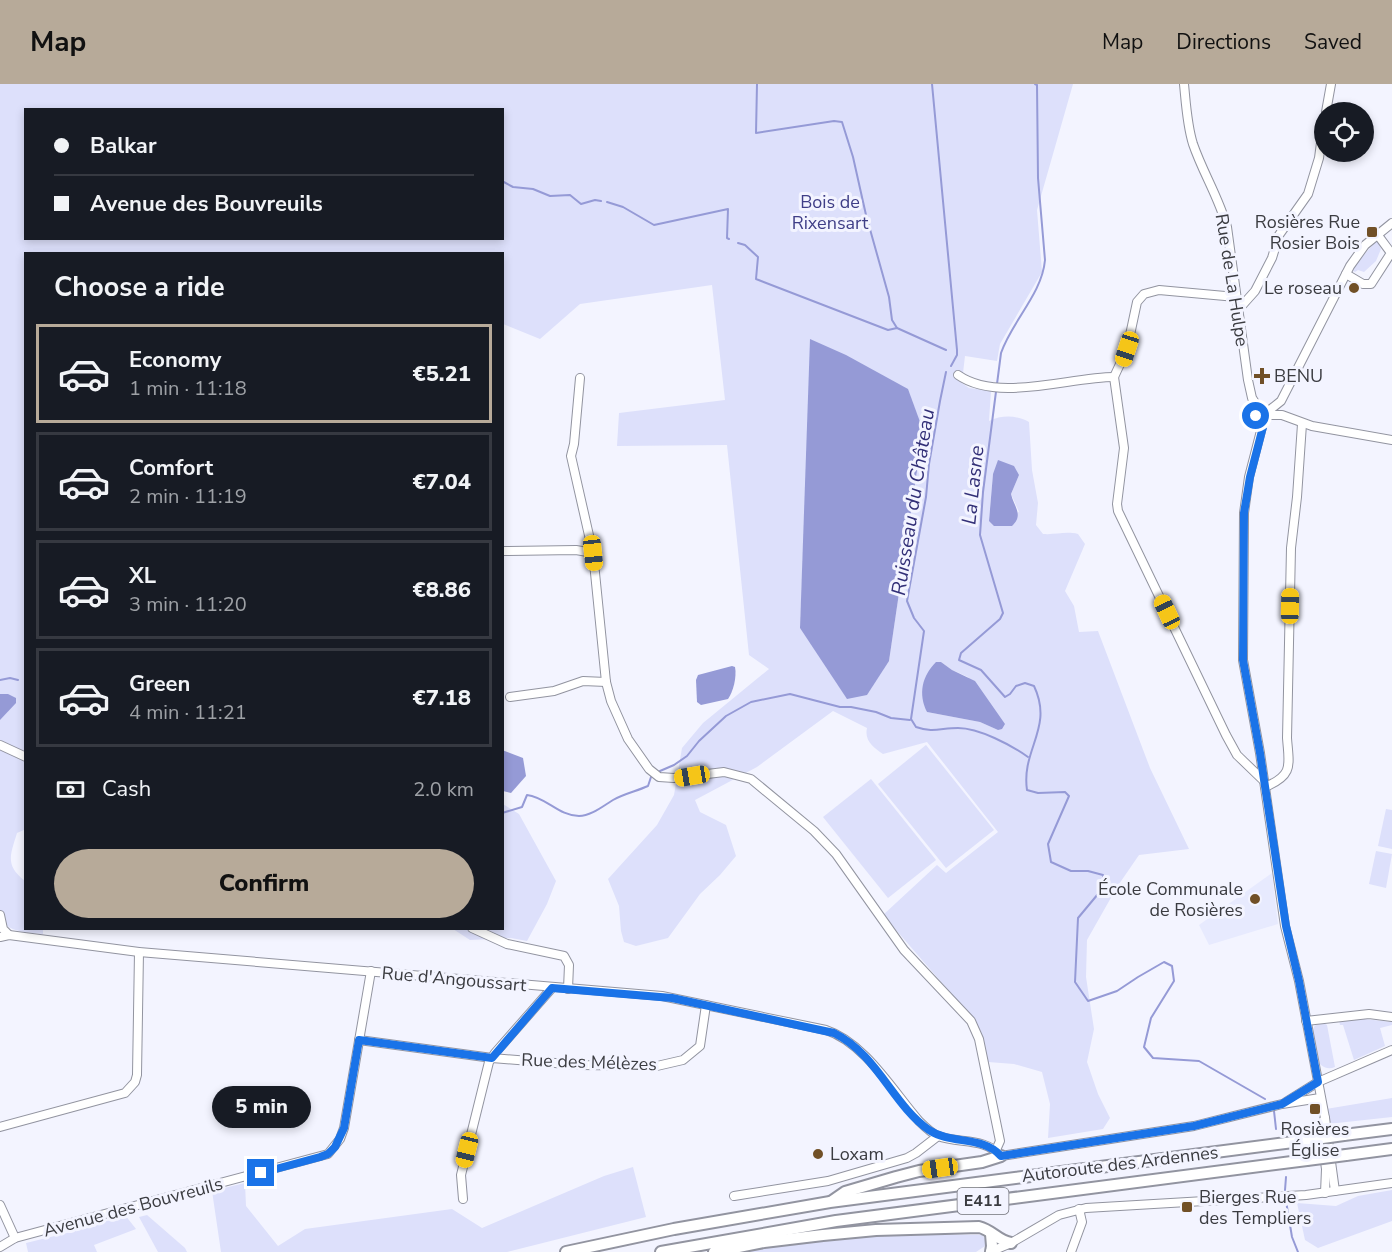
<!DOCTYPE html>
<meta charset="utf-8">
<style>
:root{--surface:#171b24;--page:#20242c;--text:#f1f3f6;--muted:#9ea1a6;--line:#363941;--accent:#b7aa99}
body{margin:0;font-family:"Nunito Sans",sans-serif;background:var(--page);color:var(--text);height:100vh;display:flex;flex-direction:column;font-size:22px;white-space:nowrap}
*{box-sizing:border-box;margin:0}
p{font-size:20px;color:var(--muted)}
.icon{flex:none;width:33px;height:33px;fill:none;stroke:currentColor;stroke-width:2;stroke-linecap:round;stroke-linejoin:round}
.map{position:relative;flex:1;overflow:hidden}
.panel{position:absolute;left:24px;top:168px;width:480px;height:678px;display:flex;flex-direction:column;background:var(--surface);border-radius:0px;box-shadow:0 3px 9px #0003}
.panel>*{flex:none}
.hud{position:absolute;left:24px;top:24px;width:480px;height:132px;border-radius:0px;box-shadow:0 3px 9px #0003;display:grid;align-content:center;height:132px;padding:0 30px;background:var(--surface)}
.fabs{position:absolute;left:1314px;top:18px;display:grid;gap:12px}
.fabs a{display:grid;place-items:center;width:60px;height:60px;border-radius:50%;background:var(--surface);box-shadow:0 3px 9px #0003;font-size:30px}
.end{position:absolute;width:27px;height:27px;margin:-14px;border:8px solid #1a73e8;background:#fff;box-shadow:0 0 0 3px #fff}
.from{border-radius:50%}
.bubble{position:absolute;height:42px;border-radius:21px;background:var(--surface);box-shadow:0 3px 9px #0003;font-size:20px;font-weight:800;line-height:42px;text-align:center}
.car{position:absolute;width:18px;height:36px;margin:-18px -9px;border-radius:8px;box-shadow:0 0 4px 2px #0007;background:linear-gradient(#f5c518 24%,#345 0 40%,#f5c518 0 76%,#345 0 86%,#f5c518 0)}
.hud b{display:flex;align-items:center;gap:21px;height:57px;font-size:22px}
.hud b+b{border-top:2px solid var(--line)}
.hud i{width:15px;height:15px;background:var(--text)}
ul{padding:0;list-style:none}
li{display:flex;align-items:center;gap:18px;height:99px;margin:0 12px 9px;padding:0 18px;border:3px solid var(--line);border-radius:0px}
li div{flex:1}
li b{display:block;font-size:22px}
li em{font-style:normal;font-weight:800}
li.on{border-color:var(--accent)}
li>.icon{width:54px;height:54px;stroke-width:1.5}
h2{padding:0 30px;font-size:27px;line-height:72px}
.pay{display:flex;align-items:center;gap:15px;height:66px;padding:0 30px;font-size:22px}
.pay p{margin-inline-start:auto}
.button{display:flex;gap:12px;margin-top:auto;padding:12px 30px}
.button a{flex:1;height:69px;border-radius:36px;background:var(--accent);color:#111;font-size:24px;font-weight:800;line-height:69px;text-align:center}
header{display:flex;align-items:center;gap:36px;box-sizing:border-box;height:84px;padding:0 30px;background:var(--accent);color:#111}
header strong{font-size:28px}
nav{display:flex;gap:33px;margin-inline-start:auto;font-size:21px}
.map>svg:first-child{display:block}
.built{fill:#e7eafe}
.green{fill:#dde0fb;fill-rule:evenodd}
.water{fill:#959ad6}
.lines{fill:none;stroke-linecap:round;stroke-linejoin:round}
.stream{stroke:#959ad6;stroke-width:2}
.minor-casing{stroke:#9294a0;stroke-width:10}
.highway-casing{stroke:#9294a0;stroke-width:14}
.minor{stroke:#fff;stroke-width:8}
.highway{stroke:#fff;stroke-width:10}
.highway-bridge-casing{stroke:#9294a0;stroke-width:14;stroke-linecap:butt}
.highway-bridge{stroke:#fff;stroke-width:10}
.route{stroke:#1a73e8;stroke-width:8}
.poi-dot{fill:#715027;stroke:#f3f4ff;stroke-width:2}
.labels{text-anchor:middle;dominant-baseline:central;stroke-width:6;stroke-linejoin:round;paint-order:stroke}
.shield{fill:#f3f4ff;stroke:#72737a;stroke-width:1.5}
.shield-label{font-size:16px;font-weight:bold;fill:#3b3c41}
.park-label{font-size:18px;fill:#3f3e87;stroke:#f3f4ff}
.poi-label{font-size:18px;fill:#3b3c41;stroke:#f3f4ff;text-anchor:end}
.street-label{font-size:18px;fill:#3b3c41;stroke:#f3f4ff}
.water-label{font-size:20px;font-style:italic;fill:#322f77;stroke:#f3f4ff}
</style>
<header>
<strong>Map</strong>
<nav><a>Map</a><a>Directions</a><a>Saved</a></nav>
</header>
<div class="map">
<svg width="1392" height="1168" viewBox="0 0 1392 1168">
<rect width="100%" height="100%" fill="#f3f4ff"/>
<polygon class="built" points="1272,789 1278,840 1209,861 1199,841"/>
<g class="green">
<path d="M 0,0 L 1073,0 L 1037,126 L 1042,188 L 1000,260 L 997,277 L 965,272 L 963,289 L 959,297 L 969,304 L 991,307 L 989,337 C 1002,331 1016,331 1029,338 L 1032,386 L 1038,419 L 1036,441 L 1043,450 C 1056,451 1065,447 1078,450 L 1085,460 L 1065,507 L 1074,522 L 1079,548 L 1098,547 L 1150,684 L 1189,765 L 1139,771 L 1117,803 L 1087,856 L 1086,893 L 1094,945 L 1087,978 L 1098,1010 L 1110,1034 L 1103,1045 L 1048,1054 L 1050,1020 L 1042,988 L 1014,980 L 988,978 L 980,948 L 975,937 L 883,831 L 937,781 L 946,789 L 998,748 L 927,658 L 883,670 C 874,664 864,657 867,644 L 833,627 L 757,683 L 695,716 L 700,728 L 726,741 L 736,772 L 720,791 L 700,810 L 668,854 L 636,862 L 624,858 L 621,847 L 619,822 L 608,795 L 657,741 L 674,711 L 682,664 L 703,639 L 769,585 L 749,571 L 727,361 L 617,362 L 619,329 L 725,316 L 712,201 L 580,220 L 540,255 L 503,240 L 502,170 L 26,170 L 26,745 L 17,749 C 10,772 5,781 25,797 L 26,844 L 43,845 L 43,850 C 28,848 7,849 0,833 ZM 26,26 L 502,26 L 502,154 L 26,154 ZM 923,346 L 889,577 L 800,544 L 803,468 ZM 993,390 L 1019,391 L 1011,410 L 1019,428 L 989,437 ZM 941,578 L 952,586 L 968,593 L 998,646 L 980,638 L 927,628 C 917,607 930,596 941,578 Z"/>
<polygon points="1377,156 1381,165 1376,177 1364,188 1358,186 1355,188 1353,187 1356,180"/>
<polygon points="926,661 994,746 946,784 878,700"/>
<polygon points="871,695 936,776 888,814 823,733"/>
<polygon points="503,720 519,730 556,797 547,820 527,857 511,854 470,856 453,845 502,844"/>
<polygon points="1386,725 1392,726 1392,765 1378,762"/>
<polygon points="1376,767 1392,770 1386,804 1369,800"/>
<polygon points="1364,935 1392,938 1392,941 1380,944 1385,962 1354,976 1343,941 1340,941 1339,936"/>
<path d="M 1322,938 L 1327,941 L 1335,983 C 1330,985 1326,985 1321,981 C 1317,978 1311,948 1314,943 C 1316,940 1318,940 1322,938 Z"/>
<polygon points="1392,1014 1392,1033 1328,1040 1326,1025"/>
<polygon points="633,1083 646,1133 507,1168 221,1168 212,1107 245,1099 246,1122 278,1162 305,1145 452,1125 482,1144 604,1092"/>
<polygon points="1392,1106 1392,1137 1318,1164 1305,1156 1297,1119 1336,1122 1358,1112"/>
<polygon points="125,1131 136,1145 94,1161 97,1168 28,1168 26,1159 83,1145"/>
<polygon points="147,1131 185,1164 187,1168 158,1168 139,1133"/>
<polygon points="873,1149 982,1151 987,1157 985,1162 976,1168 740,1168 791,1158"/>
</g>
<g class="water">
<polygon points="810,255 846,271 908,305 923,346 889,577 867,611 847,615 800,544"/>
<path d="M 998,376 L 1014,382 L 1019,391 L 1011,410 C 1014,423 1024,431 1012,442 L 994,442 L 989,437 L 993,390 Z"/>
<path d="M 936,578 L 941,578 L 952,586 L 975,597 L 1005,640 L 1002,645 L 998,646 L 980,638 L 927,628 C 918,610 922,592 936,578 Z"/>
<path d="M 732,582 L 735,583 C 737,593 733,608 728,615 L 701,621 L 697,618 L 696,596 L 698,591 Z"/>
<polygon points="0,610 8,610 16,614 16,619 0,636"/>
<polygon points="502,666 523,674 526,692 511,709 503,707"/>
</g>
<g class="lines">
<g class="stream">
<polyline points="757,0 756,49 834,37 842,38 853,73 866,131 889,213 892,236 897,244"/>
<polyline points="932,0 957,266 957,271 951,282"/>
<path d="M 1035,0 L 1037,1 L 1038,94 L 1045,176 C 1042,210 1012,237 1001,269 L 983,408 L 980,451 L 1003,529 L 1000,535 L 961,569 L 959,576 L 981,586 L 1005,613 L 1010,610 L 1016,602 L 1025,599 L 1034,602 C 1054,644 1021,665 1027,706 L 1038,709 L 1065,708 L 1069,712 L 1048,760 L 1051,778 L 1071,787 L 1088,787 L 1103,791 L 1103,804 L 1078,834 L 1075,898 L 1088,917 L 1117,907 L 1138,893 L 1164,878 L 1172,882 L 1174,897 L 1151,934 L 1144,963 L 1153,974 L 1199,977 L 1265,1015"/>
<polyline points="502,97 513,103 533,105 550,112 570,111 581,120 595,116 601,117"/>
<polyline points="607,118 623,123 654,141 728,125 727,154 729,155"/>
<polyline points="738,159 745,161 758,173 756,195 888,246 897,244 946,266"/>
<path d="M 946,288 L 940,317 L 929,380 L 926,413 L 907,517 L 914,534 L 924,547 L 911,635 L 916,643 C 933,649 941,644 958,644 C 979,644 1011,661 1028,673"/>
<polyline points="0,596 10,594 18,596"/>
<polyline points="660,687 674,681 687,672 699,657 726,632 751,618 790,610 840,623 851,623 876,628 891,634 910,636"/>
<path d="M 502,729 L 522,723 L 527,711 C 546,713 559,732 579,732 C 591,732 603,722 613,716 C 623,710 637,707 648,702 L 651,693"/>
<polyline points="1274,1027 1276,1045"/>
<polyline points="1285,1106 1286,1093"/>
<polyline points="1286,1117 1292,1153 1298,1168"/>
</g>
<defs>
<g id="minor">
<path d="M 1184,0 C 1186,20 1187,41 1193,60 C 1203,89 1219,114 1227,143 L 1248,296 L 1252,314 L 1259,325"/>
<polyline points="1326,28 1331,0"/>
<polyline points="1346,190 1363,200 1371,200 1391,169 1377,150"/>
<polyline points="1238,226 1255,207 1272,174 1279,151 1308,110 1319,74 1324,36"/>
<path d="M 958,291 C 998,319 1069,293 1114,293"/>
<polyline points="1114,293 1124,364 1117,420 1118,427 1226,651 1237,671 1264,697"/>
<polyline points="1114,293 1127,265 1137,218 1144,210 1159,206 1236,213"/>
<polyline points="580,294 574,360 571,372 593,469 606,598 611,617 628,655 649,685 659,693 674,694 724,688 751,695 814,747 836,770 904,866 971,937 979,955 1000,1057 996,1066"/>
<polyline points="1259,325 1256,332 1260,338 1263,339"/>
<polyline points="1271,325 1281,317 1350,182 1365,161 1392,139"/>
<polyline points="1272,331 1282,331 1312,342 1392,356"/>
<polyline points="1263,339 1249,393 1244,429 1243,576 1260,669 1285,842 1299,897 1325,1034 1320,1042 1326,1085 1325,1109"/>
<polyline points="502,467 576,466 593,469"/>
<polyline points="510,613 554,607 583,597 606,598"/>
<polyline points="0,661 26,673"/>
<path d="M 1265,703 C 1294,691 1289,681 1287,654 L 1291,464 L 1297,413 L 1302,340"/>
<polyline points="0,831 3,845 9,851"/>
<polyline points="472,844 507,860 564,872 569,881 568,905"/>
<path d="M 0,853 L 9,851 L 139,868 L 662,912 L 826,946 C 864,958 893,1007 919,1037 C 924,1042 931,1049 938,1052 C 960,1060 984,1053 1001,1072 L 1194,1042 L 1282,1020 L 1320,1014"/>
<polyline points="1306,937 1369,930 1392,933"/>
<polyline points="359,956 492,974 580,981 657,982 683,976 700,962 706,921"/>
<polyline points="1286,1018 1318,998 1392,966"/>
<polyline points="1325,1034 1335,1107"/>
<polyline points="0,1043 125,1009 135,998 137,991 139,868"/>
<polyline points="734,1112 828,1097 907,1074 916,1069 938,1052"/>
<polyline points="463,1115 461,1091 489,978 495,969 552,904"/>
<polyline points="0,1121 15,1154"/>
<polyline points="0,1163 15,1154 328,1070 340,1055 344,1044 371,887"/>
<polyline points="990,1168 1011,1159 1059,1131 1086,1124 1306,1111 1392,1099"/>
<polyline points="1071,1168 1082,1138 1079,1125"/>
</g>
<g id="highway">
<polyline points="1344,1051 1392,1045"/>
<polyline points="1346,1071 1392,1065"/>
<polyline points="832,1117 845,1108 896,1093 919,1087 982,1078 1001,1072"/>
<polyline points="566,1168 674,1145 830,1118 1301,1057"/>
<polyline points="661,1168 836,1137 1307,1076"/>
<path d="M 714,1168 L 764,1158 L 823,1151 L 876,1146 L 979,1143 C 992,1146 998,1157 1011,1159"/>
<polyline points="991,1168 992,1162 991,1150"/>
</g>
</defs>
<use href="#minor" class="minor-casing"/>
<use href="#highway" class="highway-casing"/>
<use href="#minor" class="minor"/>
<use href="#highway" class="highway"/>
<defs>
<g id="highway-bridge">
<polyline points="1301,1057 1344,1051"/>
<polyline points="1307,1076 1346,1071"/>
</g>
</defs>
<use href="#highway-bridge" class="highway-bridge-casing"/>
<use href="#highway-bridge" class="highway-bridge"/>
</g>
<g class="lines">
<path class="route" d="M 261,1089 L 320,1073 L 328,1070 L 335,1063 L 344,1044 L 359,956 L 492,974 L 552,904 L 672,914 L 834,949 C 878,971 892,1020 929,1046 C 951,1061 982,1051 1001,1072 L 1194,1042 L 1282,1020 L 1318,998 L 1299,897 L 1286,842 L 1260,669 L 1243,576 L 1244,429 L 1250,393 L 1263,343 L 1263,339 L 1260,338 L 1256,332"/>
</g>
<g class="poi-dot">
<rect x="1366" y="142" width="12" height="12" rx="3"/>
<circle cx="1354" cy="204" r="6"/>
<path d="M1259 283h6v6h6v6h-6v6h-6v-6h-6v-6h6z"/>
<circle cx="1255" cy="815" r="6"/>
<rect x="1309" y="1019" width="12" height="12" rx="3"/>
<circle cx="818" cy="1070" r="6"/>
<rect x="1181" y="1117" width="12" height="12" rx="3"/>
</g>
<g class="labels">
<rect class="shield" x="957.5" y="1104" width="51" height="26" rx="4.5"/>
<g class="shield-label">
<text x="983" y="1117">E411</text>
</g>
<g class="park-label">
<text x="830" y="118">Bois de<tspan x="830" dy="21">Rixensart</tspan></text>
</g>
<g class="poi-label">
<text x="1360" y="138">Rosières Rue<tspan x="1360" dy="21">Rosier Bois</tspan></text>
<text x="1342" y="204">Le roseau</text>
<text x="1274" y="292" text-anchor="start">BENU</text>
<text x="1243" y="805">École Communale<tspan x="1243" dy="21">de Rosières</tspan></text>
<text x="1315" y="1045" text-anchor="middle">Rosières<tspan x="1315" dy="21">Église</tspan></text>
<text x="830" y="1070" text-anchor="start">Loxam</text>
<text x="1199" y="1113" text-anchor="start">Bierges Rue<tspan x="1199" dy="21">des Templiers</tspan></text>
</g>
<g class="street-label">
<text transform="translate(1232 196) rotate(81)">Rue de La Hulpe</text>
<text transform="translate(454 895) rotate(5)">Rue d'Angoussart</text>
<text transform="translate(589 978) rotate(2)">Rue des Mélèzes</text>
<text transform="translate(1120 1080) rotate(-7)">Autoroute des Ardennes</text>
<text transform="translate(133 1123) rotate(-15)">Avenue des Bouvreuils</text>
</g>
<g class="water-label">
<text transform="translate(973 401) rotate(-84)">La Lasne</text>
<text transform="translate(913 418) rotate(-81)">Ruisseau du Château</text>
</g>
</g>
</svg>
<div class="fabs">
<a><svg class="icon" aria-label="locate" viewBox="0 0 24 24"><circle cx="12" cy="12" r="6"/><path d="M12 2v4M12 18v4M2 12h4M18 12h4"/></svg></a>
</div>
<i class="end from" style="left:1256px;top:332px"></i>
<i class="end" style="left:261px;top:1089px"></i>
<div class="bubble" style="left:212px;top:1002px;width:99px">5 min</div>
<i class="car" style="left:1127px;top:265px;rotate:198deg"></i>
<i class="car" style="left:593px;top:469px;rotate:174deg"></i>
<i class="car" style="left:1290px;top:522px;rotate:1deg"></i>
<i class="car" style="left:1167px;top:528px;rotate:335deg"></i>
<i class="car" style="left:692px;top:692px;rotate:261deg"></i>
<i class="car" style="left:467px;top:1066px;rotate:194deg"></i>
<i class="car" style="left:940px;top:1084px;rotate:262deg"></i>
<div class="hud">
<b><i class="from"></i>Balkar</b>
<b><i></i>Avenue des Bouvreuils</b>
</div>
<section class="panel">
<h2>Choose a ride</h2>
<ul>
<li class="on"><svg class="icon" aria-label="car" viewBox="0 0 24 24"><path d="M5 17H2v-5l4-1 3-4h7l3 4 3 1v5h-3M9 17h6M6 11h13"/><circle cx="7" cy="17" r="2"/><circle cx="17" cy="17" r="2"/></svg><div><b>Economy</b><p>1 min · 11:18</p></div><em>€5.21</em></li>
<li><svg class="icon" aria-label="car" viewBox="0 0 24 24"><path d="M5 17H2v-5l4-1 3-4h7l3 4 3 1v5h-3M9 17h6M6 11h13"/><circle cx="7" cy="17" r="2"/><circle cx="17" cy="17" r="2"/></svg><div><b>Comfort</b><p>2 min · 11:19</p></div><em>€7.04</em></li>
<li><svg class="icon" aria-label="car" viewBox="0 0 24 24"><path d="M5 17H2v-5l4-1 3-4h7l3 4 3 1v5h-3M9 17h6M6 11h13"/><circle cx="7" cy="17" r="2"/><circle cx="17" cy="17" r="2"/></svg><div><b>XL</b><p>3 min · 11:20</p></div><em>€8.86</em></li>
<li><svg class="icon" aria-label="car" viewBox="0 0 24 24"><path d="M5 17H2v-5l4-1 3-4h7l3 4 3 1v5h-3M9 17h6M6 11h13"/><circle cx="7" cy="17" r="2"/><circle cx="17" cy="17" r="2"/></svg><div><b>Green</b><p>4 min · 11:21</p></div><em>€7.18</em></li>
</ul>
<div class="pay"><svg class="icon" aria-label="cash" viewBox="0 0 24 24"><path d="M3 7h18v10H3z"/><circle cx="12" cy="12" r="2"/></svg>Cash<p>2.0 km</p></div>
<div class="button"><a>Confirm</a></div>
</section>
</div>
